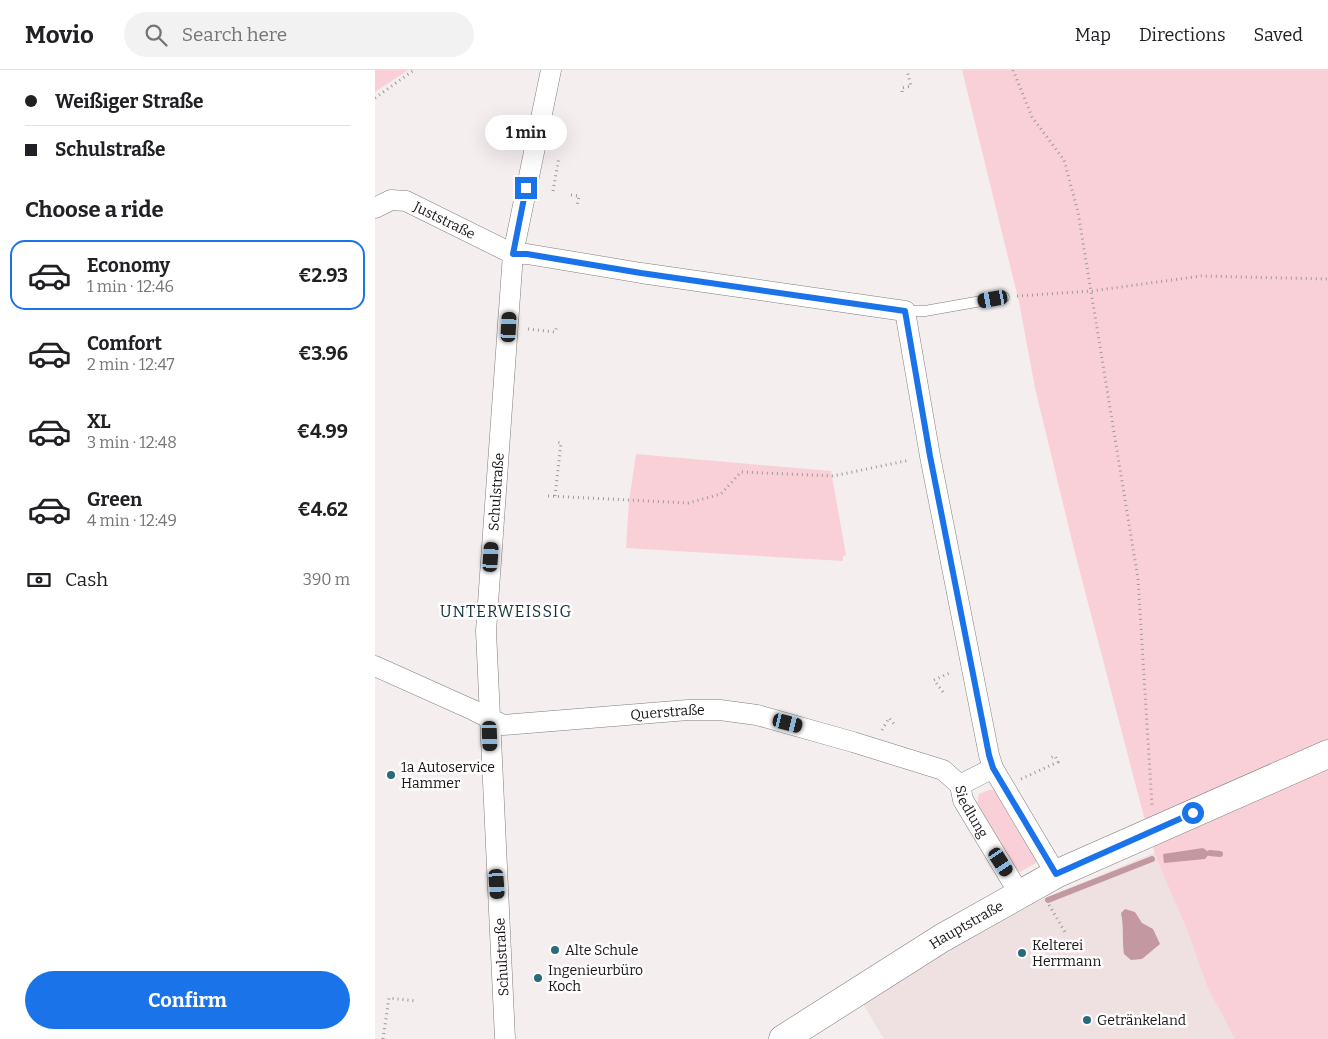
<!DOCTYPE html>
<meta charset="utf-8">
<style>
:root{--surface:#fff;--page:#f2f2f2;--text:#202124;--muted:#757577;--line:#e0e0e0;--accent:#1a73e8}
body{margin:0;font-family:Bitter,serif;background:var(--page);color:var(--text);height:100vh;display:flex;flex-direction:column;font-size:19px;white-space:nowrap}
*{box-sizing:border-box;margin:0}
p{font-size:16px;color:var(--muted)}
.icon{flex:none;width:28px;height:28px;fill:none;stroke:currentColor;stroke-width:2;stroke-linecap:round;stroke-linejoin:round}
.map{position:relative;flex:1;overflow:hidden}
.panel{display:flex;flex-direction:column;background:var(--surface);width:375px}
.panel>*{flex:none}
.banner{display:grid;align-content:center;height:110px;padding:0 25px;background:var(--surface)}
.end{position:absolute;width:22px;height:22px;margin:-11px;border:6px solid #1a73e8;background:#fff;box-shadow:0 0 0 2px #fff}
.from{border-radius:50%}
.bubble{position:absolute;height:35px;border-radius:18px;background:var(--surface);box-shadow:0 5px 20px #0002;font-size:16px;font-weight:700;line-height:35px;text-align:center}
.car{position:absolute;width:15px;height:30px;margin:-15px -8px;border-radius:6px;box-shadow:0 0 4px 1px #0007;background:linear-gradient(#222 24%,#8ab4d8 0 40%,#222 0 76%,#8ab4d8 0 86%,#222 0)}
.banner b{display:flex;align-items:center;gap:18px;height:48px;font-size:19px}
.banner b+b{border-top:1px solid var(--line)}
.banner i{width:12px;height:12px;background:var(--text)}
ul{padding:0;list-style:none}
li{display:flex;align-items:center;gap:15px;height:70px;margin:0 10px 8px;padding:0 15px;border:2px solid transparent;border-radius:15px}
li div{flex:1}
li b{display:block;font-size:19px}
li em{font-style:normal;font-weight:700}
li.selected{border-color:var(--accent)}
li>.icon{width:45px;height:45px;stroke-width:1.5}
h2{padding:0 25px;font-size:22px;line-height:60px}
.pay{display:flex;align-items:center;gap:12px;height:55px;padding:0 25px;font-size:19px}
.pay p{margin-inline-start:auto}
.cta{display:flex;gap:10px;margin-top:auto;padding:10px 25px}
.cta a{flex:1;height:58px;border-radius:30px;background:var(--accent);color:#fff;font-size:20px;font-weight:700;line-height:58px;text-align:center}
header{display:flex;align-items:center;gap:30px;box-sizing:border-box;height:70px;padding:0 25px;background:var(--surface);border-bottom:1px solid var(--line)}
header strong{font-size:24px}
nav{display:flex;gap:28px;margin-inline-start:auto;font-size:18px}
.search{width:350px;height:45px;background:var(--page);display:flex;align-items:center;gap:12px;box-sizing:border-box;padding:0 18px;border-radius:28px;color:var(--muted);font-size:19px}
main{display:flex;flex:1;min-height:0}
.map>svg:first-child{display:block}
.built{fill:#efe0e2}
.green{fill:#fad0d8}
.water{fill:#c498a0}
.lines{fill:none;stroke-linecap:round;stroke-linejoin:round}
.stream{stroke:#c498a0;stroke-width:6}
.lane-casing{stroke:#817c7d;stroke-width:11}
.street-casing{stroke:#817c7d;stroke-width:21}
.secondary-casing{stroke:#817c7d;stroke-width:29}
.path{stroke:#9d9999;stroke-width:3;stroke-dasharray:1 4;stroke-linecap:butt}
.lane{stroke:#fff;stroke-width:10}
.street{stroke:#fff;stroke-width:20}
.secondary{stroke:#fff;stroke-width:28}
.route{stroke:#1a73e8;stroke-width:6}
.poi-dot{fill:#276c7c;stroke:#fffdfd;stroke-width:2}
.labels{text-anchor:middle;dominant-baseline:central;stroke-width:5;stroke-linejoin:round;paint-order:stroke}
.street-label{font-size:14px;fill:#181616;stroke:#fffdfd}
.poi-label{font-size:14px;fill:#181616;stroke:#fffdfd;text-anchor:start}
.quarter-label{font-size:16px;letter-spacing:1px;fill:#14343c;stroke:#fffdfd}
</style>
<header>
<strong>Movio</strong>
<div class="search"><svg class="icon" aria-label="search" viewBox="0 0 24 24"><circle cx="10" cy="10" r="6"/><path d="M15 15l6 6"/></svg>Search here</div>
<nav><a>Map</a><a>Directions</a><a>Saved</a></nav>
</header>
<main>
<section class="panel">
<div class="banner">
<b><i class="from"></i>Weißiger Straße</b>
<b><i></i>Schulstraße</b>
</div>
<h2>Choose a ride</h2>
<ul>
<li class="selected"><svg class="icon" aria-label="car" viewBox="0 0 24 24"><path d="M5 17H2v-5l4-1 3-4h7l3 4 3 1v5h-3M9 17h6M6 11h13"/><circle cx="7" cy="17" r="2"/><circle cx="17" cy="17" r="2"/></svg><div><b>Economy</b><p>1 min · 12:46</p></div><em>€2.93</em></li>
<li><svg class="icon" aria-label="car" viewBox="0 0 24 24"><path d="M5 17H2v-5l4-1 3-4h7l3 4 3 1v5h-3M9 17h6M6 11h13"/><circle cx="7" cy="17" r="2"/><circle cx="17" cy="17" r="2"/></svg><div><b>Comfort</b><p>2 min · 12:47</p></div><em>€3.96</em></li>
<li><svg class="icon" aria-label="car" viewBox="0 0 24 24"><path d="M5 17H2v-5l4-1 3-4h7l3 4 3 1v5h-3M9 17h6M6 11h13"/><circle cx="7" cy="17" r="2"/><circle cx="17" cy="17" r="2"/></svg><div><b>XL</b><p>3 min · 12:48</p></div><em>€4.99</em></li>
<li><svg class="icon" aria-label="car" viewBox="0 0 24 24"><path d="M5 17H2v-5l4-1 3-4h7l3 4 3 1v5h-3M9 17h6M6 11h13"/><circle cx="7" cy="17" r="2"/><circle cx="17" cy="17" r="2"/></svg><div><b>Green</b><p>4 min · 12:49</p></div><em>€4.62</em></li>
</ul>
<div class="pay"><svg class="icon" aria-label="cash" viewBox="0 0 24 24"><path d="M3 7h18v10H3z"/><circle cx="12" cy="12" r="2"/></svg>Cash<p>390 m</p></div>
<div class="cta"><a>Confirm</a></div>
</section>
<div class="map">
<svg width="953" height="969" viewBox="0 0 953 969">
<rect width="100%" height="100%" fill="#f4eeef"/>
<polygon class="built" points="781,782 782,790 815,867 919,969 509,969 488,934 545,897 642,840"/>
<g class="green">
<polygon points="0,0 33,0 0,22"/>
<polygon points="587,0 953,0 953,969 860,969 832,916 815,867 782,790 769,747 700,483 660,318 644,232"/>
<polygon points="261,384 456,401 471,485 468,486 468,491 251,478 254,431"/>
<polygon points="614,720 620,720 662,787 661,793 645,802 640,800 602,734 604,724"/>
</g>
<g class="water">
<polygon points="828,778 835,783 830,789 789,793 788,784"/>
<path d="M 750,839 L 760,842 L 767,853 L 778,859 L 785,874 L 767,889 L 756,890 L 749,884 C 747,870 749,857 746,843 Z"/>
</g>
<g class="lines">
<g class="stream">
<polyline points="835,783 845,784"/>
<polyline points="673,830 777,789"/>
</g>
<defs>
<polyline id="lane" points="530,241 550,241 629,227"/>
<g id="street">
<path id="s1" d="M 0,138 L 16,130 L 31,131 L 138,184 L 152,184 L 266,203 L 530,241 L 555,386 L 614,685 L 618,698 L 681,804"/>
<path id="s2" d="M 0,596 L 98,640 L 128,655 L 313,640 L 345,640 L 382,645 L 478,672 L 568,700 L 585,715"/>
<path id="s3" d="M 585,715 L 588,730 L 644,823"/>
<polyline points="585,715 618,698"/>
<path id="s4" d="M 130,969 L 111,561 L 138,184 L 176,0"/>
</g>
<g id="secondary">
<path id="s5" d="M 408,969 L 567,868 L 681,804 L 953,684"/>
</g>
</defs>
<use href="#lane" class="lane-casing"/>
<use href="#street" class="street-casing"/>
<use href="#secondary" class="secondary-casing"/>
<g class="path">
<polyline points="638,0 657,47 689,90 703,142 763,509 777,735"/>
<polyline points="527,22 527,18 536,16 532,0"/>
<polyline points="0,28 39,0"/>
<polyline points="178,121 184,87"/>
<polyline points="196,125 204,126 202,136"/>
<polyline points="642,226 717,221 826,206 953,209"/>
<polyline points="153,259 180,262 182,256"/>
<polyline points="173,426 313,433 346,424 366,402 458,406 535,390"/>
<polyline points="180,426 186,373 182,372"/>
<polyline points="568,622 559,610 577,602"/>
<polyline points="507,660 514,648 519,654"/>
<polyline points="646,709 683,692 680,686 674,688"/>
<polyline points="674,835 690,862"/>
<polyline points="157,909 163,908"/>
<polyline points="8,969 14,928 41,931"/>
</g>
<use href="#lane" class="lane"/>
<use href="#street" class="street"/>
<use href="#secondary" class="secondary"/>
</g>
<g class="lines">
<polyline class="route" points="151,118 138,184 152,184 266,203 530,241 555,386 614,685 618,698 681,804 818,743"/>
</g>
<g class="poi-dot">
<circle cx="16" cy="705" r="5"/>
<circle cx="180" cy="880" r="5"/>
<circle cx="647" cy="883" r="5"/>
<circle cx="163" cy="908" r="5"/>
<circle cx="712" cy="950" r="5"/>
</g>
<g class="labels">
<g class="street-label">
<text stroke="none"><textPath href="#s1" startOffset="76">Juststraße</textPath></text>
<text stroke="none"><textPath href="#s4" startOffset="548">Schulstraße</textPath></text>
<text stroke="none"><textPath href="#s2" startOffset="306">Querstraße</textPath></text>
<text stroke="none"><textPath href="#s3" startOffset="29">Siedlung</textPath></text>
<text stroke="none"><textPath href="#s5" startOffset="216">Hauptstraße</textPath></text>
<text transform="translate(127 887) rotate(-93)">Schulstraße</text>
</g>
<g class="poi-label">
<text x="26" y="697">1a Autoservice<tspan x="26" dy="16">Hammer</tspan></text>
<text x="657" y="875">Kelterei<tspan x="657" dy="16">Herrmann</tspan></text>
<text x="190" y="880">Alte Schule</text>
<text x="173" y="900">Ingenieurbüro<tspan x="173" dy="16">Koch</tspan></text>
<text x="722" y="950">Getränkeland</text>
</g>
<g class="quarter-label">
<text x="131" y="541">UNTERWEISSIG</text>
</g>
</g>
</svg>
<i class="end from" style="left:818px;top:743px"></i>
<i class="end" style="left:151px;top:118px"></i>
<div class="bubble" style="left:110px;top:45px;width:82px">1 min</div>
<i class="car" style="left:618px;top:229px;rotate:260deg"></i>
<i class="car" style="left:134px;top:257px;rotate:3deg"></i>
<i class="car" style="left:116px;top:487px;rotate:4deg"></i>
<i class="car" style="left:413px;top:653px;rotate:104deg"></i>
<i class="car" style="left:115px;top:666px;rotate:178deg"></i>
<i class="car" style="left:626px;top:792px;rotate:147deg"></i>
<i class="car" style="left:122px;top:814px;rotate:176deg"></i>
</div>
</main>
